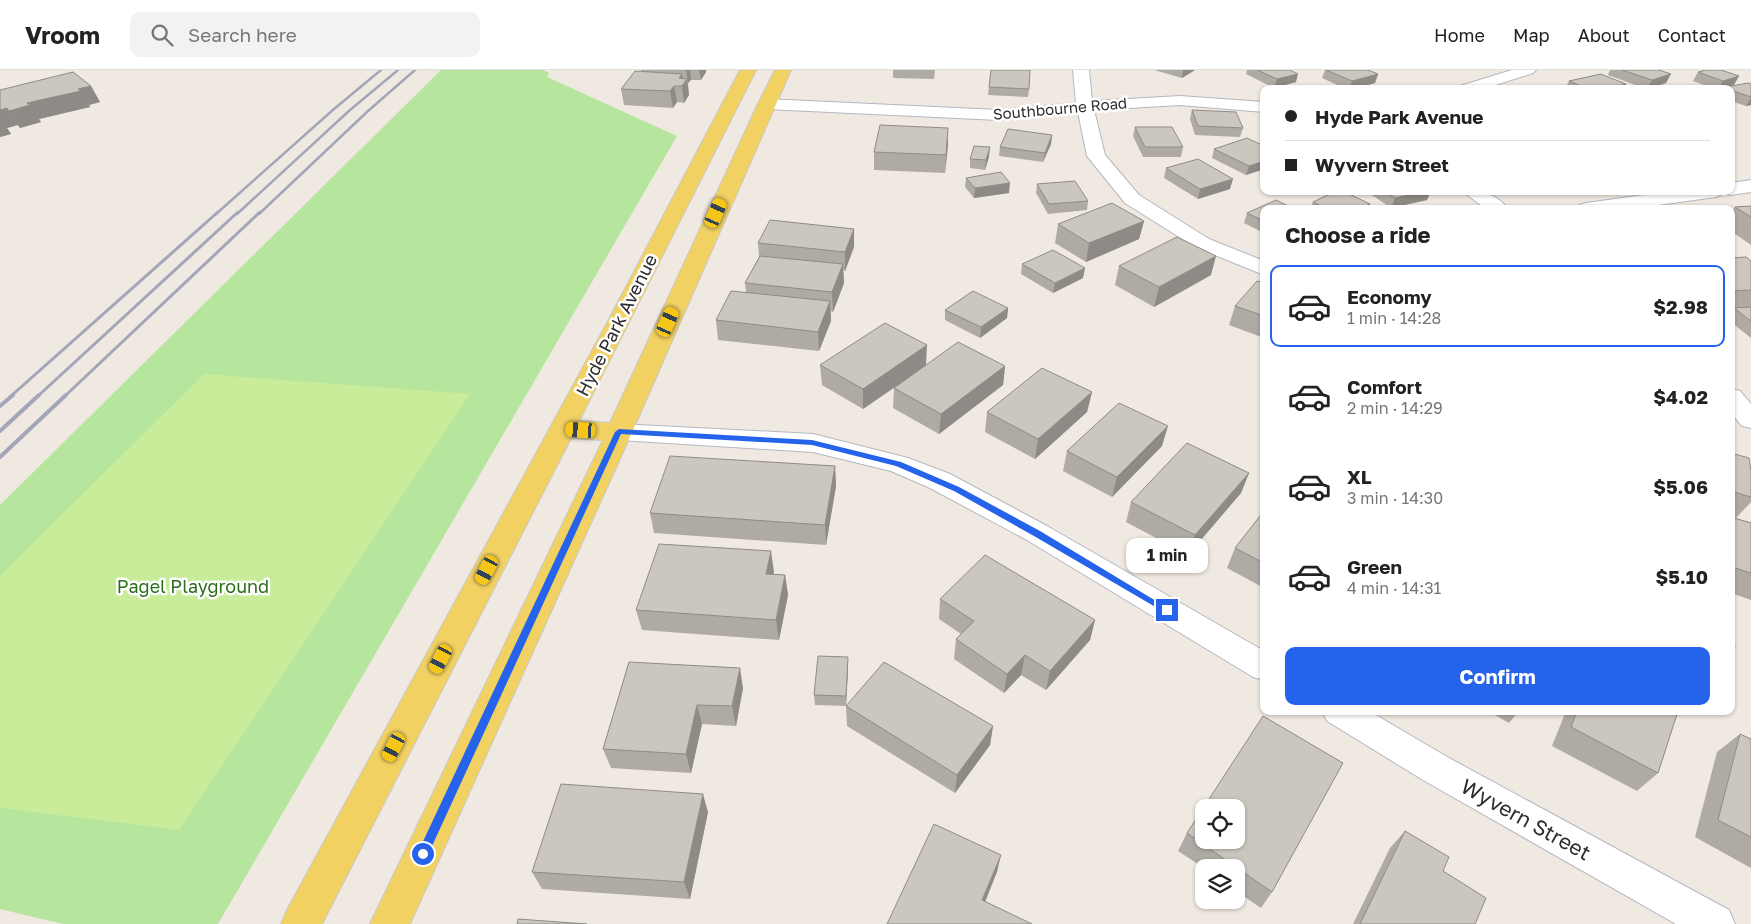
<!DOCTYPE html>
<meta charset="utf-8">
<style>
:root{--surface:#fff;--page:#f2f2f2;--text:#222;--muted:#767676;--line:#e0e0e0;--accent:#2563eb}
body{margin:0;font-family:"Golos Text",sans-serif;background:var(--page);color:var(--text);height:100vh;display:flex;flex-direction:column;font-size:19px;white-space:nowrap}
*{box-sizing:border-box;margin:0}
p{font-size:16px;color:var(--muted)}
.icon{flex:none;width:28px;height:28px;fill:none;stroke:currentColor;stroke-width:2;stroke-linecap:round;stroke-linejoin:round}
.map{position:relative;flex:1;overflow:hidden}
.side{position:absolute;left:1260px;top:135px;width:475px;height:510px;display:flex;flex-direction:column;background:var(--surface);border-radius:10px;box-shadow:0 1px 4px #0004}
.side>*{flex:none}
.hud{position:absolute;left:1260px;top:15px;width:475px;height:110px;border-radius:10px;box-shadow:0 1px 4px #0004;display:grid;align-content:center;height:110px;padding:0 25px;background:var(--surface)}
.fabs{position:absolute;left:1195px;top:729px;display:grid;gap:10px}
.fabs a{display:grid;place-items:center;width:50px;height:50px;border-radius:10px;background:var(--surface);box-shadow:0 1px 4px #0004;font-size:25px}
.end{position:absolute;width:22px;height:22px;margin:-11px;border:6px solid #2563eb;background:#fff;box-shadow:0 0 0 2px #fff}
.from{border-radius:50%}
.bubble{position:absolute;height:35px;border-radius:10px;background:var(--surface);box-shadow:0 1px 4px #0004;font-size:16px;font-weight:700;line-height:35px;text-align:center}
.car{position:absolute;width:15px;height:30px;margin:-15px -8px;border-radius:6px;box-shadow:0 0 4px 1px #0007;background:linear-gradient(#f5c518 24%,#345 0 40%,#f5c518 0 76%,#345 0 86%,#f5c518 0)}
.hud b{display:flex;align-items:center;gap:18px;height:48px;font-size:19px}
.hud b+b{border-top:1px solid var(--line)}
.hud i{width:12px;height:12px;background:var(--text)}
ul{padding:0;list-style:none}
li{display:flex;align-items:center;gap:15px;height:82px;margin:0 10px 8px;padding:0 15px;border:2px solid transparent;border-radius:10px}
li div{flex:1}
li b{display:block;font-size:19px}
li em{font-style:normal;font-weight:700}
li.on{border-color:var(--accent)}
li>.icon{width:45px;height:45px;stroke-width:1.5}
h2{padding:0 25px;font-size:22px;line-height:60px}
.primary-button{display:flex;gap:10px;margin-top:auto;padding:10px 25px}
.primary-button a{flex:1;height:58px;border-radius:10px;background:var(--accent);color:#fff;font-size:20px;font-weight:700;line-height:58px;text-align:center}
header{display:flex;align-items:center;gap:30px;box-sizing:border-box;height:70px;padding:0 25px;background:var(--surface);border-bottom:1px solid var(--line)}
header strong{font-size:24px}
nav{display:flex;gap:28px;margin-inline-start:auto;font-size:18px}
.search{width:350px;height:45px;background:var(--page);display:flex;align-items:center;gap:12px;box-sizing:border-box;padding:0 18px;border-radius:10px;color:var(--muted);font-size:19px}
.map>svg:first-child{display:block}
.green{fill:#b6e59e}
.pitch{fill:#c9ec9a}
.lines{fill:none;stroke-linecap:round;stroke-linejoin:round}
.street-casing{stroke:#b4b7c1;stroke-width:2}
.primary-casing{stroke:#c9c9c9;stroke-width:2}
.street{fill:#fff;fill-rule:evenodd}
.primary{fill:#f2d163;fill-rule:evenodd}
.rail-far2{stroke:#a3a6b8;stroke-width:2.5}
.rail-far1{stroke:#a3a6b8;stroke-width:3}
.rail{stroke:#a3a6b8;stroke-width:4}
.wall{fill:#afaba4}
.shaded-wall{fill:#8e8b86}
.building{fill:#cbc7bf;stroke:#8e8b86;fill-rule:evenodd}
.route{fill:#2563eb}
.labels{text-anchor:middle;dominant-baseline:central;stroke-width:5;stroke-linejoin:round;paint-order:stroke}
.far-street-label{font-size:15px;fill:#2e2e2e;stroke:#fff}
.street-label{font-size:18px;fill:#2e2e2e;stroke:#fff}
.park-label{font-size:18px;fill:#2c6e1b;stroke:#fff}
.near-street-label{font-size:21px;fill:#2e2e2e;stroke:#fff}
</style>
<header>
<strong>Vroom</strong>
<div class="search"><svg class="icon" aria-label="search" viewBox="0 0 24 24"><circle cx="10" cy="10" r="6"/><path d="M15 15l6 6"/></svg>Search here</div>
<nav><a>Home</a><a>Map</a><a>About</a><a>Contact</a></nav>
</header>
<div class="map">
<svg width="1751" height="854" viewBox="0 0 1751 854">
<rect width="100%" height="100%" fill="#efe9e1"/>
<polygon class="green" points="441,0 543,0 549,3 547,7 677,66 218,854 63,854 0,839 0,435"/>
<polygon class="pitch" points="204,304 470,324 179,760 0,738 0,506"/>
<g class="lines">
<defs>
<g id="street">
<polygon points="1073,0 1089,0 1092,31 1180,26 1264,32 1264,42 1180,35 1094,40 1105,85 1139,125 1209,169 1264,191 1264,205 1195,177 1125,133 1087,86 1078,42 999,50 766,39 760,37 758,34 760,31 766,29 999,40 1076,33"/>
<polygon points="1512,0 1536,0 1533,3 1483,19 1458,19 1460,16"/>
<polygon points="1751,110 1751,122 1731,125 1724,123 1716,127 1629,139 1577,139 1579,135 1586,133 1673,121 1731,121 1731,113"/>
<path d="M 1462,121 C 1479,121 1497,123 1508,139 L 1486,139 Z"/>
<polygon points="1731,319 1740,321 1751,334 1751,358 1742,356 1731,343"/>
<polygon points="619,354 813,364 908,388 950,404 1047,456 1264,581 1264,610 1253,607 1027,470 930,418 891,401 813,382 619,370 610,368 606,362 610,356"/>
<polygon points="1322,641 1369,641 1449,688 1729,840 1735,854 1676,854 1423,710 1327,651"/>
</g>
<polygon id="primary" points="740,0 756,0 579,351 610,353 758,34 775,0 791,0 632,362 410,854 370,854 603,370 571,368 322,854 281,854 287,840 606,255"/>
</defs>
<use href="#street" class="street-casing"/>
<use href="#primary" class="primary-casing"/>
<use href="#street" class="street"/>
<use href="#primary" class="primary"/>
<g class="rail-far2">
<polyline points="216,144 334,39 381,0"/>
<polyline points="237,144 350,40 398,0"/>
<polyline points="259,144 368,41 415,0"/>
</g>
<g class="rail-far1">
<polyline points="11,326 218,142"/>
<polyline points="38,326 238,142"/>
<polyline points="65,326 260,142"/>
</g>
<g class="rail">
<polyline points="0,336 13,325"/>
<polyline points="0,361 39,325"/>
<polyline points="0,387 66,325"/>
</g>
</g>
<g class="wall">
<polygon points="641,0 706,0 706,2 701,10 691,10 688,13 689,25 684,33 677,32 673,38 624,35 621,19 641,1"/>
<polygon points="893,0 935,0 934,9 893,8"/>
<polygon points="991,0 1029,19 1028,27 988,25"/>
<polygon points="1154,0 1195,0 1182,8"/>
<polygon points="1247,0 1290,0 1296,12 1274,18 1246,4"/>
<polygon points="1325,0 1368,0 1378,4 1375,13 1353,19 1346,19 1322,8"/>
<polygon points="1610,0 1659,0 1666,13 1648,19 1646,19 1608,5"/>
<polygon points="1698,2 1734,15 1720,19 1715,19 1693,11"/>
<polygon points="1569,11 1624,19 1565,19"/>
<polygon points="1751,14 1751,35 1746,36 1731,31 1731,19 1725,19 1726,17"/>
<polygon points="91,16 100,32 89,35 90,37 39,49 41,52 20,58 18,55 7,58 11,64 0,67 0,20"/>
<polygon points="1192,40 1243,58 1240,67 1195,65 1190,49"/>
<polygon points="1135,57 1183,77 1181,87 1143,87 1133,66"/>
<polygon points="1052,65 1051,74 1043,92 999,86 1000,77"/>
<polygon points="948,75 945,103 874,100 874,82"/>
<polygon points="1264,76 1264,99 1246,105 1212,88 1214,79"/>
<polygon points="989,87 985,100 970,98 970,89"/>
<polygon points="1166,98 1230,119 1198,129 1164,108"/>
<polygon points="966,108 1009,123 974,128 965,117"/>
<polygon points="1037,114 1088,131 1087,140 1048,144 1036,123"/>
<polygon points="1366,121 1431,121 1427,130 1391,138"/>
<polygon points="1313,132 1370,134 1368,139 1310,139"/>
<polygon points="1751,136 1751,175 1731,161 1731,142 1735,137"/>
<polygon points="1264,139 1264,163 1244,153 1247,143"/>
<polygon points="1144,151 1139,169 1086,192 1055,173 1058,154"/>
<polygon points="758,173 854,177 845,201 843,200 844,213 833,242 831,241 831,251 819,281 718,270 716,250 746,222 745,213 759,187"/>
<polygon points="1731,188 1751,191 1751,268 1731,252 1731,242 1734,239 1731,239"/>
<polygon points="1022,194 1083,208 1053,223 1021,204"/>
<polygon points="1119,196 1211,205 1154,237 1115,215"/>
<polygon points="1264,213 1264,268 1229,255 1235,236"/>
<polygon points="1008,238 1007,248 980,268 945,250 945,240"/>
<polygon points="820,295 926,295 1005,296 1003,315 939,364 893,338 894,318 903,312 863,339 822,315"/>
<polygon points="1092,322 1087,342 1035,389 985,362 987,342"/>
<polygon points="1162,376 1112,427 1063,401 1067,381"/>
<polygon points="1731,383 1751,401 1751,432 1736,448 1731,447"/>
<polygon points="835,396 836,416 826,475 654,463 650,443"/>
<polygon points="1249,403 1241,423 1188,485 1126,452 1131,432"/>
<polygon points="1264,441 1264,518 1227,498 1235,478"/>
<polygon points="1731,447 1751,453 1751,530 1731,523"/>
<polygon points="774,502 773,504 785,505 788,525 779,570 642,560 636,540"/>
<polygon points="940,529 1095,550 1090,570 1046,620 1021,605 1004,623 954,589 956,569 961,564 939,549"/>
<polygon points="629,592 743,618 736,656 702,654 691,703 611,698 603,679"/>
<polygon points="848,597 846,636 815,635 814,625"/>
<polygon points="846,636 993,656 990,675 955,723 847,656"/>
<polygon points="1488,641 1519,641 1509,653"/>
<polygon points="1566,641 1678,641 1658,703 1637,721 1552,676"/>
<polygon points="1740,664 1751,669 1751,798 1695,767 1717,682"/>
<polygon points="708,742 690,829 542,819 532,802"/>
<polygon points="1405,761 1443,801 1475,854 1353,854 1390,778"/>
<polygon points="1187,763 1272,822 1261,838 1236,821 1236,798 1204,798 1178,781"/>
</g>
<g class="shaded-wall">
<polygon points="686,0 690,0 691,10 688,13"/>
<polygon points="699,0 706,0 706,2 701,10"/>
<polygon points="1183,0 1195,0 1182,8"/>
<polygon points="682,4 684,14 687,9 689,25 684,33 682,16 679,8"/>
<polygon points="1298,4 1296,12 1274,18 1277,9"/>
<polygon points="1378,4 1375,13 1353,19 1349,19 1352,11"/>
<polygon points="1671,4 1666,13 1647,19 1652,10"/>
<polygon points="1739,6 1734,15 1718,19 1723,11"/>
<polygon points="1626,14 1624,19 1605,19"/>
<polygon points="91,16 100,32 89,35 90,37 39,49 41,52 20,58 9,41 27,33"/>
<polygon points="674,16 677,32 673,38 670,21"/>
<polygon points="1751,28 1751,35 1746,36"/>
<polygon points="7,38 18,55 7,58 11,64 0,67 0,40"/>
<polygon points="948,58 948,75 945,103 946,85"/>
<polygon points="1052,65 1051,74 1043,92 1045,83"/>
<polygon points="990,77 989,87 985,100 986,90"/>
<polygon points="1264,91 1264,99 1246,105 1249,96"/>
<polygon points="1233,109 1230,119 1198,129 1200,119"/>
<polygon points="1010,113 1009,123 974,128 975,118"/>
<polygon points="1428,121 1431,121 1427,130 1391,138 1395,128"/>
<polygon points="1370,134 1368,139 1358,139"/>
<polygon points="1144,151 1139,169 1086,192 1089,173"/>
<polygon points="854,159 854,177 845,201 845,182"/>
<polygon points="1216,186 1211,205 1154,237 1159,217"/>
<polygon points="843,194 844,213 833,242 832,222"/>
<polygon points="1085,198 1083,208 1053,223 1055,213"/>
<polygon points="830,231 831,251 819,281 818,262"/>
<polygon points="1008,238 1007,248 980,268 981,257"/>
<polygon points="927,275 926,295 863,339 863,319"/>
<polygon points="1005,296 1003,315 939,364 941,344"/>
<polygon points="1092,322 1087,342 1035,389 1038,369"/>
<polygon points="1168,356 1162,376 1112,427 1117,407"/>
<polygon points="835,396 836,416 826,475 825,455"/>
<polygon points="1249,403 1241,423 1188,485 1195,465"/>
<polygon points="771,481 774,502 769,524 766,504"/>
<polygon points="785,505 788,525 779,570 776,550"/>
<polygon points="1095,550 1090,570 1046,620 1050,601"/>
<polygon points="1025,585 1021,605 1004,623 1007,604"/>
<polygon points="848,587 848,597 846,636 846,626"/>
<polygon points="740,598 743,618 736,656 732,636"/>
<polygon points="697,635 702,654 691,703 686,684"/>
<polygon points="993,656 990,675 955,723 957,705"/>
<polygon points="703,724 708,742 690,829 684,812"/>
<polygon points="1001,785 997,802 979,847 982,830"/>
</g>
<g class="building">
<polygon points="991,0 1030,0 1029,19 989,17"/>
<polygon points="1257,0 1290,0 1298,4 1277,9"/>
<polygon points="1326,0 1368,0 1378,4 1352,11"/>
<polygon points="1622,0 1659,0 1671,4 1652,10"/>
<polygon points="1706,0 1721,0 1739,6 1723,11 1698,2"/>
<polygon points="635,1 682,4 679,8 687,9 682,16 674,16 670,21 621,19"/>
<polygon points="73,2 91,16 78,19 81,21 27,33 30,35 9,41 7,38 0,40 0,20"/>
<polygon points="1601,4 1626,14 1605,19 1588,19 1569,11"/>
<polygon points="1748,13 1751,14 1751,27 1731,20 1731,19 1726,17"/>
<polygon points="1537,16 1545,19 1527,19"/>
<polygon points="1192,40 1236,42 1243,58 1198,56"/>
<polygon points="880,55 948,58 946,85 874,82"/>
<polygon points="1135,57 1172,57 1183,77 1145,77"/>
<polygon points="1008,59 1052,65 1045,83 1000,77"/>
<polygon points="1247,68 1264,76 1264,91 1249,96 1214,79"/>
<polygon points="974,76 990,77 986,90 970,89"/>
<polygon points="1198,89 1233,109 1200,119 1166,98"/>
<polygon points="1001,102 1010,113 975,118 966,108"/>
<polygon points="1075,111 1088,131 1049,134 1037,114"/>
<polygon points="1336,121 1343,121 1370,134 1358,139 1328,139 1313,132"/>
<polygon points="1385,121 1428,121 1395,128"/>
<polygon points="1276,130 1294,139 1264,139 1264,151 1247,143"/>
<polygon points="1112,133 1144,151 1089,173 1058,154"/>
<polygon points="1751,136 1751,147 1735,137"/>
<polygon points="770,150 854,159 845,182 758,173"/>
<polygon points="1177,167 1216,186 1159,217 1119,196"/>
<polygon points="1053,180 1085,198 1055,213 1022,194"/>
<polygon points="760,186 843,194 832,222 745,213"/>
<polygon points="1746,187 1751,191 1751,220 1731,221 1731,188"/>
<polygon points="1257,211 1264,213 1264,246 1235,236"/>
<polygon points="731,221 830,231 818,262 716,250"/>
<polygon points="973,221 1008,238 981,257 945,240"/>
<polygon points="1751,237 1751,251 1734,238"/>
<polygon points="885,253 927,275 863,319 820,295"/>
<polygon points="958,272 1005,296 941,344 894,318"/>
<polygon points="1042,298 1092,322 1038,369 987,342"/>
<polygon points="1119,333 1168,356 1117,407 1067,381"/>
<polygon points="1187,373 1249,403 1195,465 1131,432"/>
<polygon points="1731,383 1749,388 1751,401 1751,427 1731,421"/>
<polygon points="670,386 835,396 825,455 650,443"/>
<polygon points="1264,441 1264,493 1235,478"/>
<polygon points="1731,447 1751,453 1751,503 1732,497 1731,487"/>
<polygon points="659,474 771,481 766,504 785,505 776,550 636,540"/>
<polygon points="985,485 1095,550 1050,601 1025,585 1007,604 956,569 974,551 940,529"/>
<polygon points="1731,574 1735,576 1731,591"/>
<polygon points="818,586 848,587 846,626 814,625"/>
<polygon points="629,592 740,598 732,636 697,635 686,684 603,679"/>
<polygon points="884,592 993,656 957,705 846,636"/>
<polygon points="1577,641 1678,641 1658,703 1571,657"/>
<path d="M 1263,646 L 1343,693 L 1272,822 L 1187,763 ZM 1204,738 L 1236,738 L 1236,770 L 1204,770 Z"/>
<polygon points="1740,664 1751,669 1751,767 1718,750"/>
<polygon points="561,714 703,724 684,812 532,802"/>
<polygon points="934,754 1001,785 982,830 1032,854 887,854"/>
<polygon points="1405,761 1449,787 1443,801 1486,828 1475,854 1360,854"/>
<polygon points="518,849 587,854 517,854"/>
</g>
<polygon class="route" points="619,359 812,370 901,392 959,417 1040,461 1171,540 1167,543 1164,542 1034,466 954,421 896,396 812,375 621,364 427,787 423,789 419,787 417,784 419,780 615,362"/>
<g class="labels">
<g class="far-street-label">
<text transform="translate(1060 38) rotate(-5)">Southbourne Road</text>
</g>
<g class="street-label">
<text transform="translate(616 255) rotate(-63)">Hyde Park Avenue</text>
</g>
<g class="park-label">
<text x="193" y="516">Pagel Playground</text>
</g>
<g class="near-street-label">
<text transform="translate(1526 749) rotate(29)">Wyvern Street</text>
</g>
</g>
</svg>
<div class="fabs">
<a><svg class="icon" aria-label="locate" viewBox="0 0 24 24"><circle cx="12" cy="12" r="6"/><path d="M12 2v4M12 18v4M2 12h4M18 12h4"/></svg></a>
<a><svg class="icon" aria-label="layers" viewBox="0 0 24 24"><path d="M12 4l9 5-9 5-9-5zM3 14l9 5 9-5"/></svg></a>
</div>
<i class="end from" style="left:423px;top:784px"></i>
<i class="end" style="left:1167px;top:540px"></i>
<div class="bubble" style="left:1126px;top:468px;width:82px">1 min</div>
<i class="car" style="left:716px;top:143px;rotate:24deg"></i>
<i class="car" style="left:668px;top:252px;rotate:24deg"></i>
<i class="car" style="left:581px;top:360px;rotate:273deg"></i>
<i class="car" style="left:487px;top:500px;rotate:208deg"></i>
<i class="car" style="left:441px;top:589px;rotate:208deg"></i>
<i class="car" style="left:394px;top:677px;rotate:208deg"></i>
<div class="hud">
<b><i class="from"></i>Hyde Park Avenue</b>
<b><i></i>Wyvern Street</b>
</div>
<section class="side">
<h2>Choose a ride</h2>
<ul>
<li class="on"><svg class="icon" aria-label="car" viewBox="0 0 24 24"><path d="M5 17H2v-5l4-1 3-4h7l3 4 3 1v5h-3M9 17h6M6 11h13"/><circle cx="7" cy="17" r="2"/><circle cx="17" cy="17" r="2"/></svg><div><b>Economy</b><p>1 min · 14:28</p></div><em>$2.98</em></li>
<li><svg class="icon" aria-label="car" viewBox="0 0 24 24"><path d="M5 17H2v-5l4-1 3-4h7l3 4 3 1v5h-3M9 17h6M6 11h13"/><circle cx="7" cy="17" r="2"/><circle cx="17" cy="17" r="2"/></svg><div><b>Comfort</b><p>2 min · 14:29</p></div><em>$4.02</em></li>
<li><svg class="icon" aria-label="car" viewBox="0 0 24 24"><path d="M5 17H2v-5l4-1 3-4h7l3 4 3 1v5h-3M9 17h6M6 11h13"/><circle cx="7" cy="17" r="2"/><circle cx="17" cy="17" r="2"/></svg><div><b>XL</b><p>3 min · 14:30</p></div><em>$5.06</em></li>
<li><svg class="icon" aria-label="car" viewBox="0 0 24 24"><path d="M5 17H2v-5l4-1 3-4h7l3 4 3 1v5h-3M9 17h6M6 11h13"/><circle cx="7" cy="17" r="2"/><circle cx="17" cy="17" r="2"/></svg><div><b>Green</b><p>4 min · 14:31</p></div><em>$5.10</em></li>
</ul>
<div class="primary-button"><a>Confirm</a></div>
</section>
</div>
